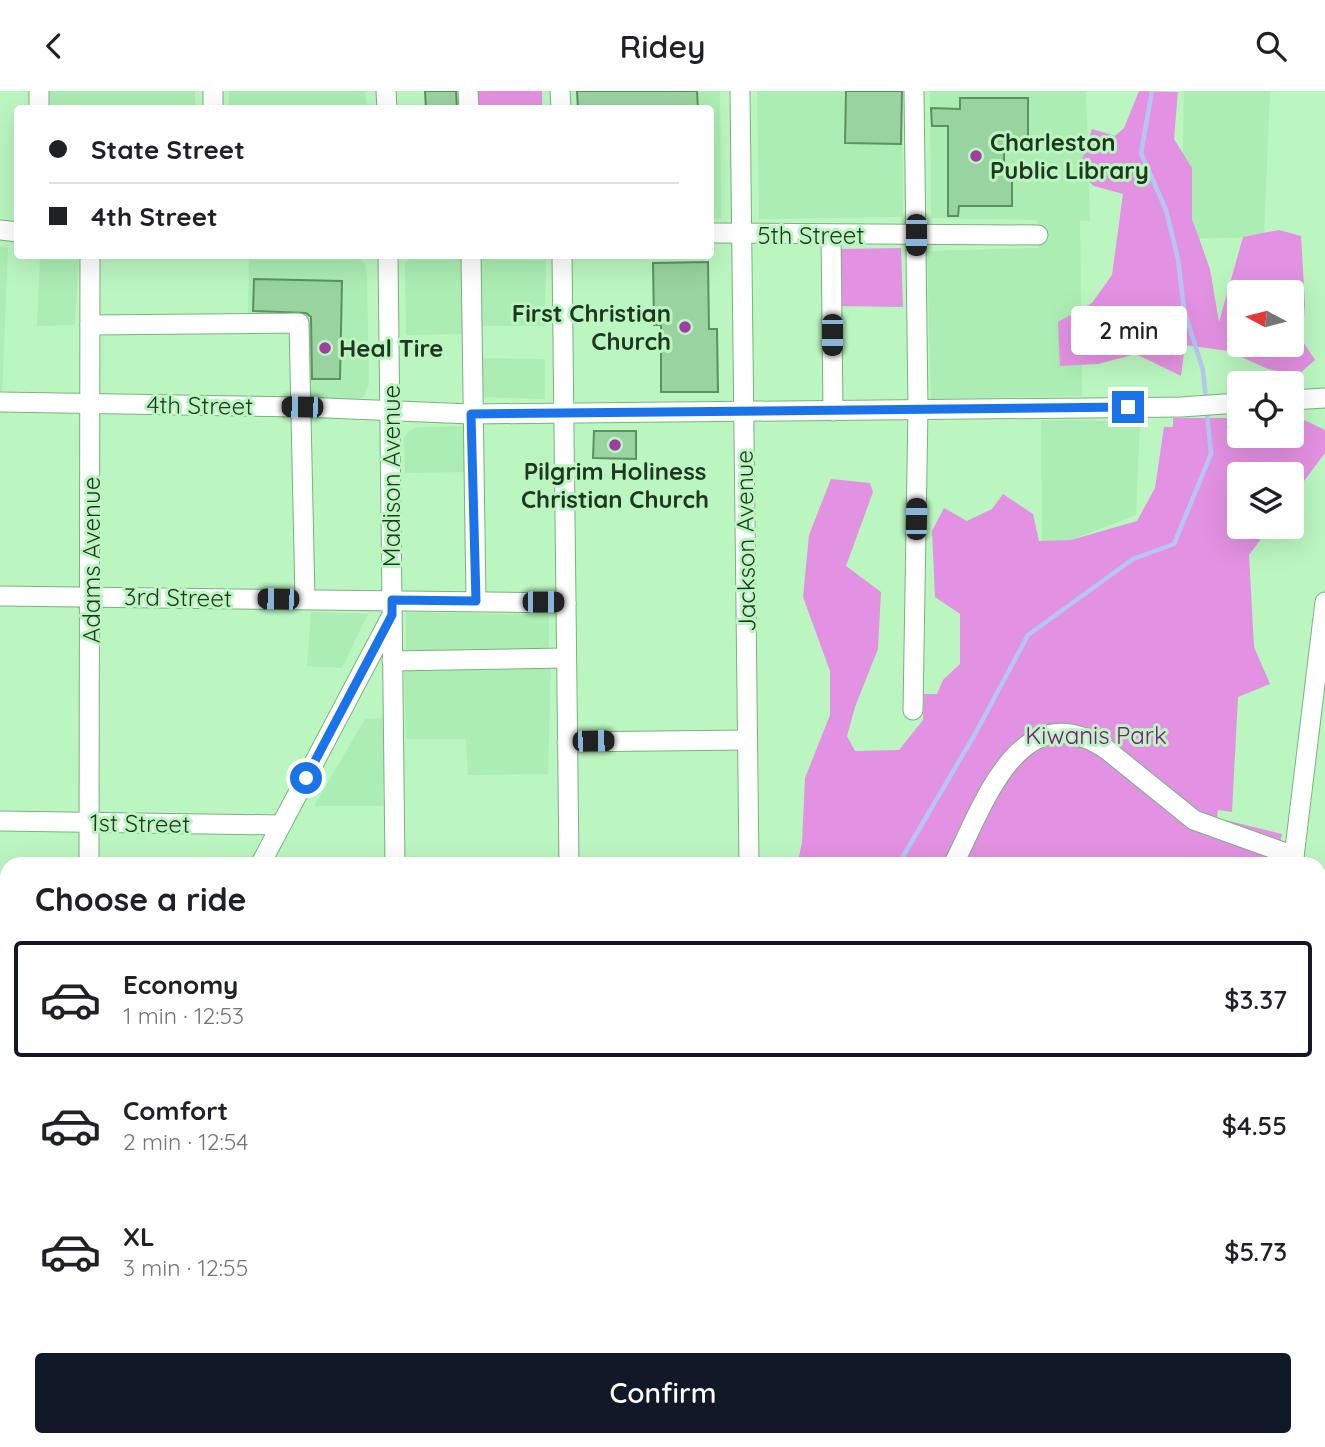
<!DOCTYPE html>
<meta charset="utf-8">
<style>
:root{--surface:#fff;--page:#f6f6f6;--text:#202124;--muted:#757577;--line:#e0e0e0;--accent:#111827}
body{margin:0;font-family:Quicksand,sans-serif;background:var(--page);color:var(--text);height:100vh;display:flex;flex-direction:column;font-size:26px;white-space:nowrap}
*{box-sizing:border-box;margin:0}
p{font-size:23px;color:var(--muted)}
.icon{flex:none;width:38px;height:38px;fill:none;stroke:currentColor;stroke-width:2;stroke-linecap:round;stroke-linejoin:round}
.map{position:relative;flex:1;overflow:hidden}
.details{position:absolute;left:0px;top:766px;width:1326px;height:590px;display:flex;flex-direction:column;background:var(--surface);border-radius:21px 21px 0 0;box-shadow:0 7px 28px #0002}
.details>*{flex:none}
.top-card{position:absolute;left:14px;top:14px;width:700px;height:154px;border-radius:7px;box-shadow:0 7px 28px #0002;display:grid;align-content:center;height:154px;padding:0 35px;background:var(--surface)}
.needle{width:46px;rotate:277deg}
.buttons{position:absolute;left:1227px;top:189px;display:grid;gap:14px}
.buttons a{display:grid;place-items:center;width:77px;height:77px;border-radius:7px;background:var(--surface);box-shadow:0 7px 28px #0002;font-size:35px}
.end{position:absolute;width:32px;height:32px;margin:-16px;border:9px solid #1a73e8;background:#fff;box-shadow:0 0 0 4px #fff}
.from{border-radius:50%}
.bubble{position:absolute;height:49px;border-radius:7px;background:var(--surface);box-shadow:0 7px 28px #0002;font-size:23px;font-weight:600;line-height:49px;text-align:center}
.car{position:absolute;width:21px;height:42px;margin:-21px -10px;border-radius:9px;box-shadow:0 0 5px 2px #0007;background:linear-gradient(#222 24%,#8ab4d8 0 40%,#222 0 76%,#8ab4d8 0 86%,#222 0)}
.top-card b{display:flex;align-items:center;gap:24px;height:66px;font-size:26px}
.top-card b+b{border-top:2px solid var(--line)}
.top-card i{width:18px;height:18px;background:var(--text)}
ul{padding:0;list-style:none}
li{display:flex;align-items:center;gap:21px;height:116px;margin:0 14px 10px;padding:0 21px;border:4px solid transparent;border-radius:7px}
li div{flex:1}
li b{display:block;font-size:26px}
li em{font-style:normal;font-weight:600}
li.active{border-color:var(--accent)}
li>.icon{width:63px;height:63px;stroke-width:1.5}
h2{padding:0 35px;font-size:32px;line-height:84px}
.cta{display:flex;gap:14px;margin-top:auto;padding:14px 35px}
.cta a{flex:1;height:80px;border-radius:7px;background:var(--accent);color:#fff;font-size:28px;font-weight:600;line-height:80px;text-align:center}
header{display:flex;justify-content:space-between;align-items:center;height:91px;padding:0 35px;background:var(--surface);font-size:32px;font-weight:600}
.map>svg:first-child{display:block}
.built{fill:#abedb2}
.green{fill:#e391e2;fill-rule:evenodd}
.lines{fill:none;stroke-linecap:round;stroke-linejoin:round}
.stream{stroke:#b5c7f1;stroke-width:4.5}
.building{fill:#99d39f;stroke:#5a9261;stroke-width:2}
.minor-casing{stroke:#79b27f;stroke-width:21}
.minor{stroke:#fff;stroke-width:19}
.route{stroke:#1a73e8;stroke-width:9}
.poi-dot{fill:#a03ca2;stroke:#bbf6c0;stroke-width:2.5}
.labels{text-anchor:middle;dominant-baseline:central;stroke-width:6;stroke-linejoin:round;paint-order:stroke}
.poi-label{font-size:24px;font-weight:bold;fill:#1f3621;stroke:#bbf6c0;text-anchor:start}
.street-label{font-size:24px;fill:#1f3621;stroke:#bbf6c0}
.park-label{font-size:24px;fill:#811584;stroke:#bbf6c0}
</style>
<header><svg class="icon" aria-label="back" viewBox="0 0 24 24"><path d="M15 5l-7 7 7 7"/></svg>Ridey<svg class="icon" aria-label="search" viewBox="0 0 24 24"><circle cx="10" cy="10" r="6"/><path d="M15 15l6 6"/></svg></header>
<div class="map">
<svg width="1325" height="1356" viewBox="0 0 1325 1356">
<rect width="100%" height="100%" fill="#bbf6c0"/>
<g class="built">
<rect x="49" y="0" width="146" height="17"/>
<polygon points="229,0 365,0 367,17 229,17"/>
<polygon points="578,0 720,0 721,127 711,128 710,18 579,17"/>
<polygon points="757,0 902,0 903,126 759,128"/>
<polygon points="930,0 1086,0 1090,130 1080,130 1082,305 931,308 927,160 1038,157 1037,129 931,127"/>
<polygon points="1184,0 1270,0 1264,146 1181,148"/>
<polygon points="0,156 8,157 2,304 0,304"/>
<polygon points="357,164 365,173 367,187 369,293 364,306 352,309 305,308 306,229 248,227 249,165"/>
<polygon points="40,165 79,165 75,234 37,235"/>
<polygon points="412,165 468,165 468,243 406,244 405,172"/>
<polygon points="477,165 546,165 545,235 479,235"/>
<polygon points="478,267 545,268 545,308 478,306"/>
<polygon points="1041,329 1140,330 1136,424 1071,449 1042,450"/>
<polygon points="466,335 466,381 405,382 404,347 409,340 418,336"/>
<polygon points="311,521 368,523 342,577 307,575"/>
<polygon points="406,521 549,524 549,563 406,565"/>
<polygon points="551,572 548,683 468,684 466,648 406,648 404,575"/>
<polygon points="385,627 383,715 314,715 365,628"/>
<polygon points="0,1134 7,1135 7,1215 0,1230"/>
</g>
<g class="green">
<polygon points="473,0 542,0 542,17 473,18"/>
<path d="M 1139,0 L 1178,1 L 1174,48 L 1192,77 L 1192,128 L 1210,178 L 1219,231 L 1243,146 L 1279,139 L 1301,145 L 1305,213 L 1302,249 L 1315,269 L 1298,284 L 1268,278 L 1228,260 L 1185,254 L 1181,285 L 1136,263 L 1098,273 L 1060,275 L 1058,231 L 1092,212 L 1112,184 L 1123,103 L 1094,95 L 1078,82 L 1092,38 L 1115,45 L 1124,37 ZM 1292,201 L 1292,254 L 1239,254 L 1239,201 Z"/>
<polygon points="901,157 903,216 836,215 837,158"/>
<polygon points="1173,327 1239,327 1239,345 1292,345 1292,333 1304,329 1325,339 1325,362 1292,406 1292,383 1239,383 1239,436 1270,436 1249,464 1254,556 1270,593 1238,606 1232,721 1218,719 1217,727 1282,743 1275,773 797,774 802,752 805,687 830,624 830,580 803,506 809,444 831,388 870,392 873,401 846,475 881,501 878,558 855,616 847,645 855,660 899,659 923,629 924,603 937,603 943,589 960,573 960,523 935,506 932,440 944,417 967,430 992,418 1003,403 1033,423 1039,450 1071,449 1137,430 1155,397 1164,336 1173,336"/>
</g>
<g class="lines">
<g class="stream">
<polyline points="1152,0 1141,62 1166,119 1178,168 1184,219 1203,279 1206,309"/>
<polyline points="898,774 975,643 1028,544 1133,468 1174,453 1211,363 1207,321"/>
<polyline points="704,1356 705,1349"/>
</g>
</g>
<g class="building">
<polygon points="425,0 456,0 457,18 426,18"/>
<polygon points="577,0 697,0 698,18 578,18"/>
<polygon points="846,0 902,0 901,53 845,52"/>
<polygon points="960,7 1028,7 1028,54 1004,54 1004,76 1012,76 1012,115 959,115 958,125 948,125 948,35 932,35 931,17 960,18"/>
<polygon points="708,171 709,238 717,238 718,301 661,301 661,234 654,234 653,172"/>
<polygon points="254,188 342,190 340,288 312,288 311,226 306,222 253,220"/>
<polygon points="594,340 636,340 636,368 593,367"/>
</g>
<g class="lines">
<defs>
<g id="minor">
<polyline points="39,0 39,18"/>
<polyline points="213,0 213,18"/>
<polyline points="386,0 387,18"/>
<polyline points="468,0 469,18"/>
<polyline points="560,0 561,18"/>
<polyline points="740,0 749,774"/>
<polyline points="0,139 18,141"/>
<polyline points="710,142 1038,144"/>
<polyline points="831,144 833,320"/>
<polyline points="388,164 395,774"/>
<polyline points="471,164 476,510"/>
<polyline points="562,164 569,774"/>
<polyline points="90,234 299,232 305,508"/>
<polyline points="1292,309 1325,307"/>
<polyline points="0,311 302,316 471,323 1181,316 1239,312"/>
<polyline points="0,505 566,512"/>
<polyline points="392,570 565,567"/>
<polyline points="913,619 918,318 914,0"/>
<polyline points="567,651 747,649"/>
<polyline points="0,730 281,734"/>
<polyline points="89,774 90,164"/>
<polyline points="260,774 390,528"/>
<path d="M 953,774 C 984,714 1019,601 1106,658 L 1194,729 L 1294,765"/>
<polyline points="1293,774 1325,511"/>
<polyline points="1320,918 1325,919"/>
<polyline points="0,971 7,972"/>
<polyline points="0,1125 7,1126"/>
<polyline points="1320,1132 1325,1132"/>
<polyline points="0,1263 7,1250"/>
<polyline points="1320,1346 1325,1347"/>
<polyline points="347,1356 349,1349"/>
<polyline points="522,1356 522,1349"/>
<polyline points="810,1356 811,1349"/>
<polyline points="1000,1356 1001,1349"/>
<polyline points="1223,1356 1223,1349"/>
</g>
</defs>
<use href="#minor" class="minor-casing"/>
<use href="#minor" class="minor"/>
</g>
<g class="lines">
<polyline class="route" points="306,687 392,524 392,509 476,510 471,323 1128,316"/>
</g>
<g class="poi-dot">
<circle cx="976" cy="65" r="7"/>
<circle cx="685" cy="236" r="7"/>
<circle cx="325" cy="257" r="7"/>
<circle cx="615" cy="354" r="7"/>
</g>
<g class="labels">
<g class="poi-label">
<text x="990" y="51">Charleston<tspan x="990" dy="28">Public Library</tspan></text>
<text x="671" y="222" text-anchor="end">First Christian<tspan x="671" dy="28">Church</tspan></text>
<text x="339" y="257">Heal Tire</text>
<text x="615" y="380" text-anchor="middle">Pilgrim Holiness<tspan x="615" dy="28">Christian Church</tspan></text>
</g>
<g class="street-label">
<text x="811" y="144">5th Street</text>
<text transform="translate(200 314) rotate(1)">4th Street</text>
<text transform="translate(391 385) rotate(-90)">Madison Avenue</text>
<text transform="translate(745 450) rotate(-91)">Jackson Avenue</text>
<text transform="translate(91 469) rotate(-90)">Adams Avenue</text>
<text transform="translate(178 506) rotate(1)">3rd Street</text>
<text transform="translate(140 732) rotate(1)">1st Street</text>
</g>
<g class="park-label">
<text x="1096" y="644">Kiwanis Park</text>
</g>
</g>
</svg>
<div class="buttons">
<a><svg class="needle" viewBox="-14 -14 28 28"><path d="M0-13l5 13h-10z" fill="#e53935"/><path d="M0 13l5-13h-10z" fill="#757577"/></svg></a>
<a><svg class="icon" aria-label="locate" viewBox="0 0 24 24"><circle cx="12" cy="12" r="6"/><path d="M12 2v4M12 18v4M2 12h4M18 12h4"/></svg></a>
<a><svg class="icon" aria-label="layers" viewBox="0 0 24 24"><path d="M12 4l9 5-9 5-9-5zM3 14l9 5 9-5"/></svg></a>
</div>
<i class="end from" style="left:306px;top:687px"></i>
<i class="end" style="left:1128px;top:316px"></i>
<div class="bubble" style="left:1071px;top:215px;width:116px">2 min</div>
<i class="car" style="left:916px;top:144px;rotate:180deg"></i>
<i class="car" style="left:832px;top:244px;rotate:180deg"></i>
<i class="car" style="left:302px;top:316px;rotate:271deg"></i>
<i class="car" style="left:916px;top:428px;rotate:1deg"></i>
<i class="car" style="left:278px;top:508px;rotate:271deg"></i>
<i class="car" style="left:543px;top:511px;rotate:90deg"></i>
<i class="car" style="left:593px;top:650px;rotate:89deg"></i>
<div class="top-card">
<b><i class="from"></i>State Street</b>
<b><i></i>4th Street</b>
</div>
<section class="details">
<h2>Choose a ride</h2>
<ul>
<li class="active"><svg class="icon" aria-label="car" viewBox="0 0 24 24"><path d="M5 17H2v-5l4-1 3-4h7l3 4 3 1v5h-3M9 17h6M6 11h13"/><circle cx="7" cy="17" r="2"/><circle cx="17" cy="17" r="2"/></svg><div><b>Economy</b><p>1 min · 12:53</p></div><em>$3.37</em></li>
<li><svg class="icon" aria-label="car" viewBox="0 0 24 24"><path d="M5 17H2v-5l4-1 3-4h7l3 4 3 1v5h-3M9 17h6M6 11h13"/><circle cx="7" cy="17" r="2"/><circle cx="17" cy="17" r="2"/></svg><div><b>Comfort</b><p>2 min · 12:54</p></div><em>$4.55</em></li>
<li><svg class="icon" aria-label="car" viewBox="0 0 24 24"><path d="M5 17H2v-5l4-1 3-4h7l3 4 3 1v5h-3M9 17h6M6 11h13"/><circle cx="7" cy="17" r="2"/><circle cx="17" cy="17" r="2"/></svg><div><b>XL</b><p>3 min · 12:55</p></div><em>$5.73</em></li>
</ul>
<div class="cta"><a>Confirm</a></div>
</section>
</div>
